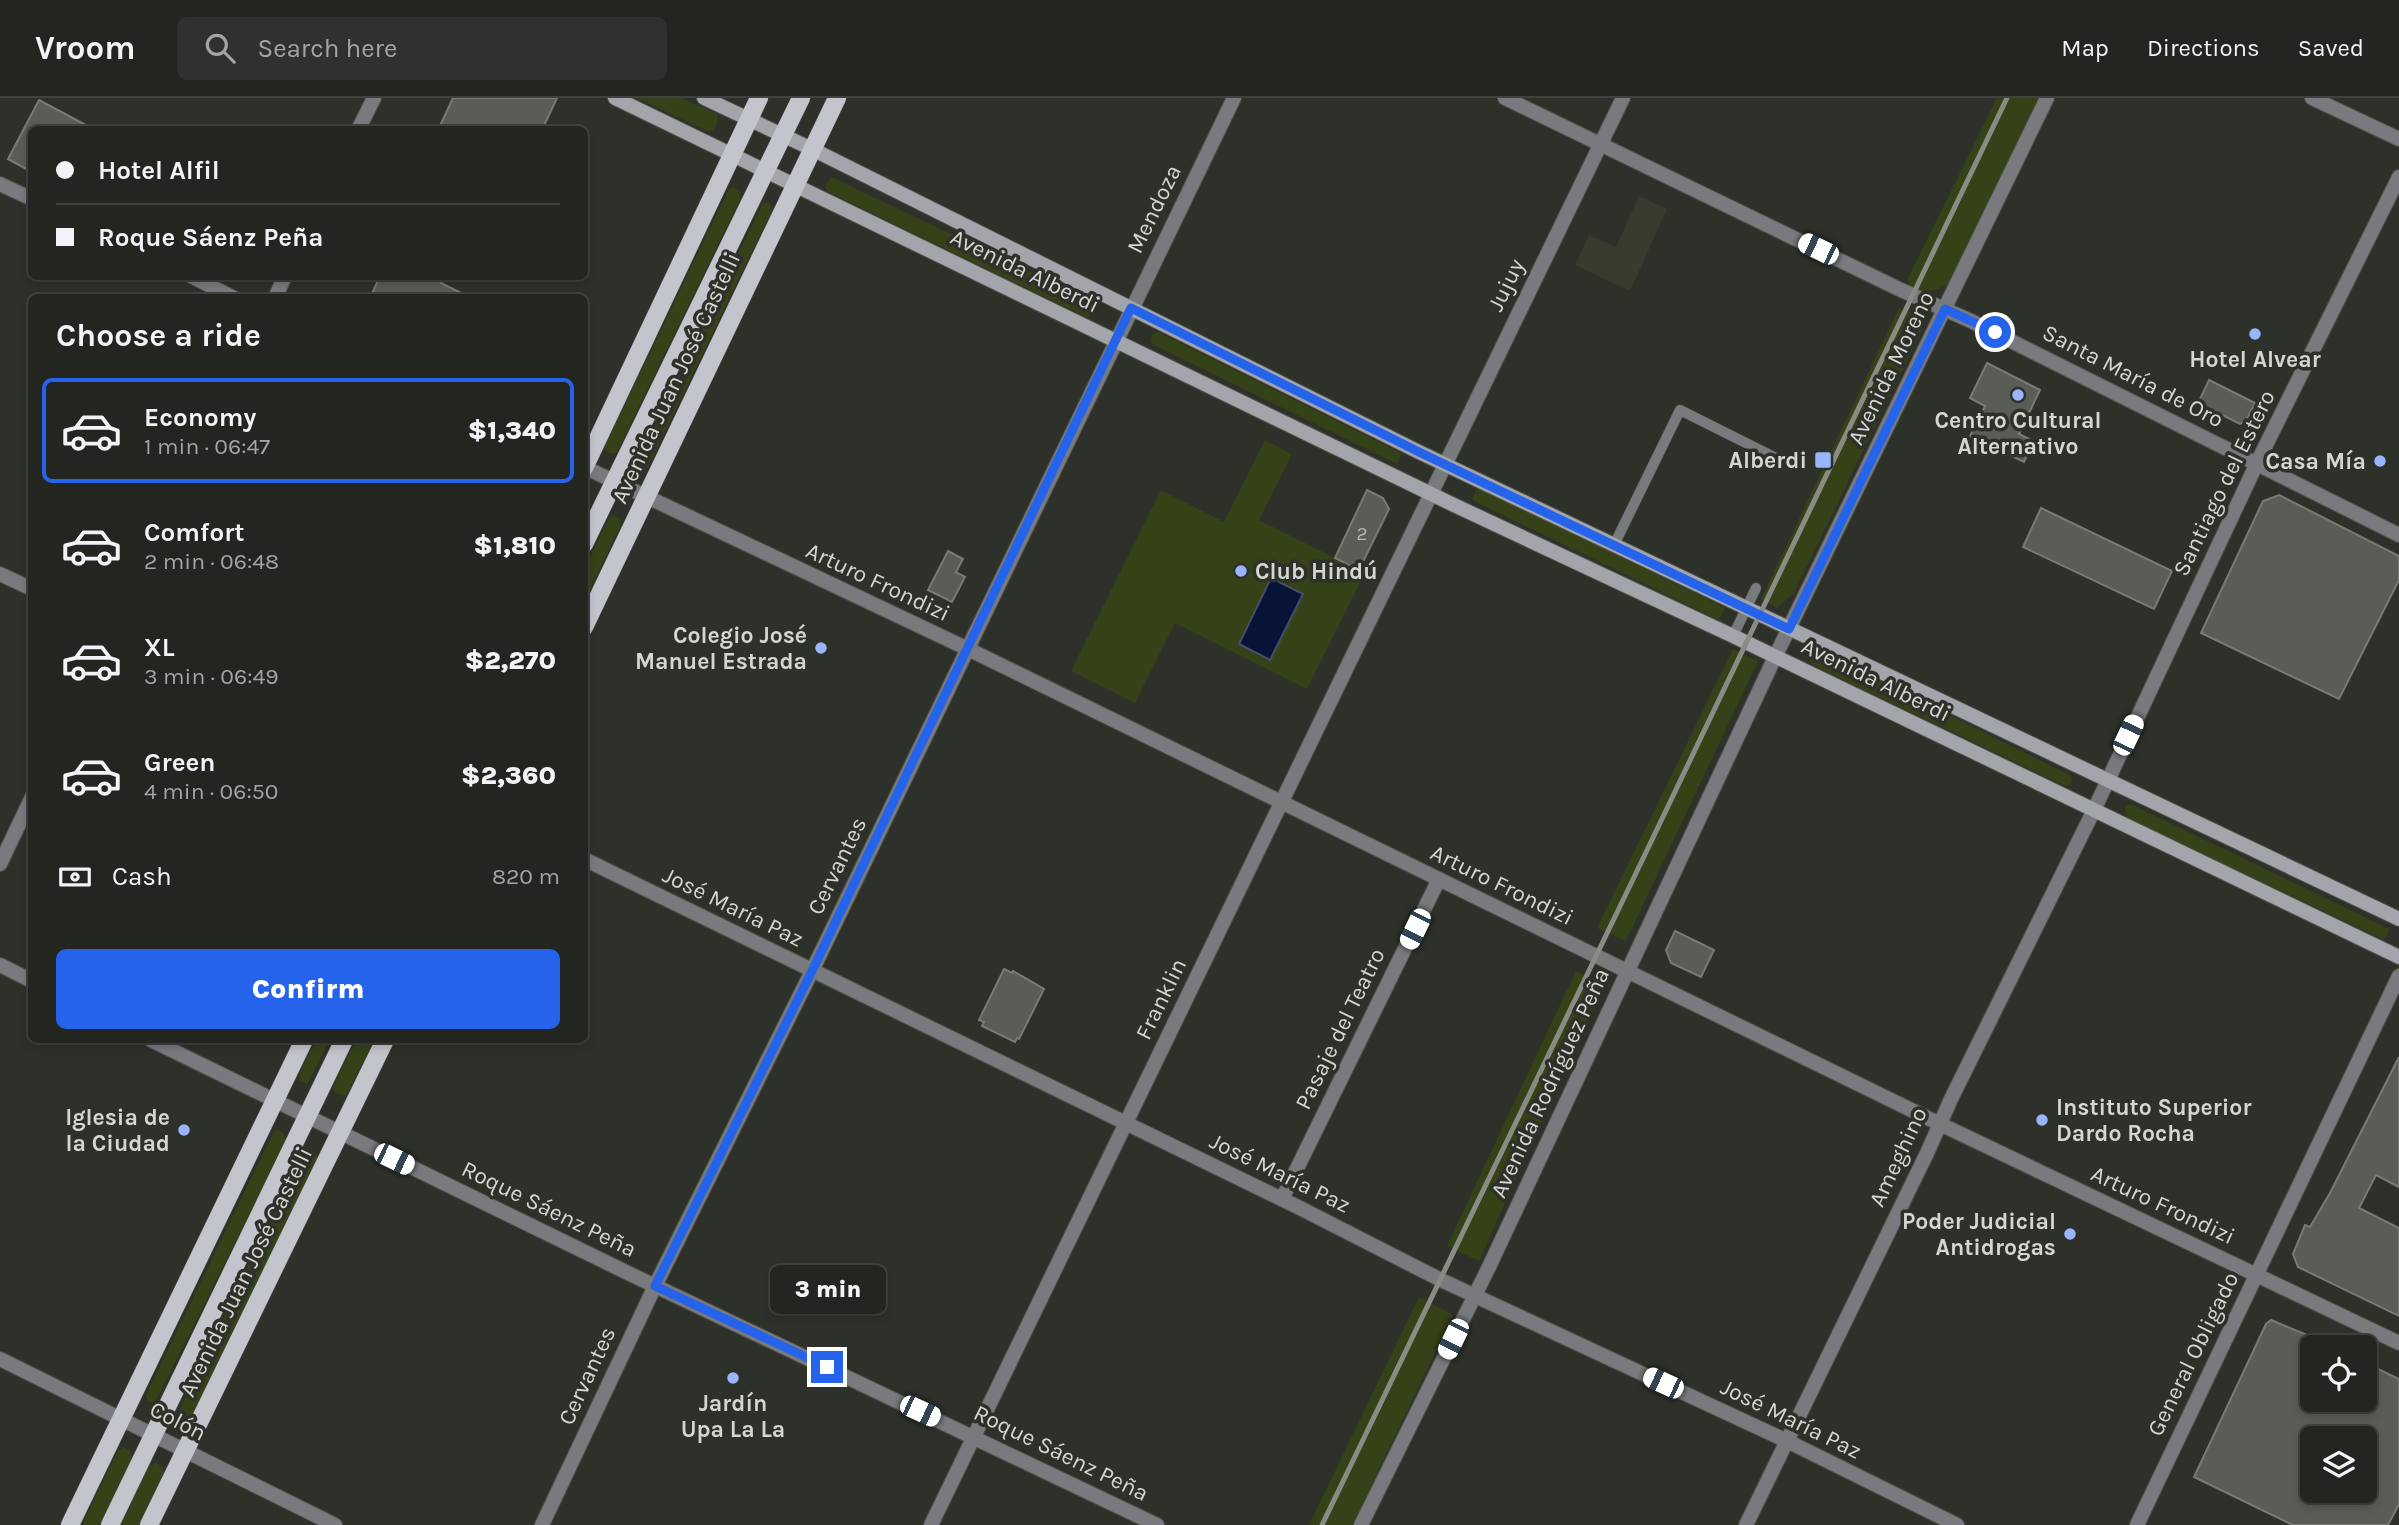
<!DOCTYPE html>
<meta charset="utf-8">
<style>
:root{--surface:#222520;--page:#2e312d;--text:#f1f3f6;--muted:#a2a5a5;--line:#3f423e;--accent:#2563eb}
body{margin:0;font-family:Karla,sans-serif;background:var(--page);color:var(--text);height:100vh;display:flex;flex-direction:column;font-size:26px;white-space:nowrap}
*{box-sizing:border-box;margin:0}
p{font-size:23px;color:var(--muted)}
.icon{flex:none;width:38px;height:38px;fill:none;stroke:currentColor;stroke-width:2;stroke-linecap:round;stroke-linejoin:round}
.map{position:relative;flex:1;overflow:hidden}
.drawer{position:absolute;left:28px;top:196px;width:560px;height:749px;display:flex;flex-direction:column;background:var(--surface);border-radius:10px;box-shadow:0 4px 10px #0003,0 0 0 2px var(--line)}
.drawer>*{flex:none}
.top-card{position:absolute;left:28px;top:28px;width:560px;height:154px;border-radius:10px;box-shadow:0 4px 10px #0003,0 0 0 2px var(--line);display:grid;align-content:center;height:154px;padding:0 28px;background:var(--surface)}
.fabs{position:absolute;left:2300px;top:1237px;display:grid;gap:14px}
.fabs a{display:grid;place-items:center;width:77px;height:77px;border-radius:10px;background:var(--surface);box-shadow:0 4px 10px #0003,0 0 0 2px var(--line);font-size:35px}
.end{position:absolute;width:32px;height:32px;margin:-16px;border:9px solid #2563eb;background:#fff;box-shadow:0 0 0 4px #fff}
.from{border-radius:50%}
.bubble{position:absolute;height:49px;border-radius:10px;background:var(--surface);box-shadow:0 4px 10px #0003,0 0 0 2px var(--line);font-size:23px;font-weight:800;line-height:49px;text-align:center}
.car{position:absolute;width:21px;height:42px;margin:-21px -10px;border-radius:9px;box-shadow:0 0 5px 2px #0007;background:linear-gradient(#fff 24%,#345 0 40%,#fff 0 76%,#345 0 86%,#fff 0)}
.top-card b{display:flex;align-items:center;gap:24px;height:66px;font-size:26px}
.top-card b+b{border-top:2px solid var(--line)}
.top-card i{width:18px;height:18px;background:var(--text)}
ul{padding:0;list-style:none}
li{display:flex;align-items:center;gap:21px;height:105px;margin:0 14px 10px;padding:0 14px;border:4px solid transparent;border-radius:10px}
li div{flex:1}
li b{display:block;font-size:26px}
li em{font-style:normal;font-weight:800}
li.current{border-color:var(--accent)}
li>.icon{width:63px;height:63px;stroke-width:1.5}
h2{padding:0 28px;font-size:32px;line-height:84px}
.pay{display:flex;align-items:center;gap:18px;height:77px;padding:0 28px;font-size:26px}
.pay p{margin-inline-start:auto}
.primary-button{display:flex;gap:14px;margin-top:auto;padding:14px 28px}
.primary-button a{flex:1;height:80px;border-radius:10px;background:var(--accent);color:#fff;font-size:28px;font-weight:800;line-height:80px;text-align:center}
header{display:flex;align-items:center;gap:42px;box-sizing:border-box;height:98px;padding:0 35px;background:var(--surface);border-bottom:2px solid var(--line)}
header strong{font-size:33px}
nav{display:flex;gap:38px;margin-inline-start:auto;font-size:24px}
.search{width:490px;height:63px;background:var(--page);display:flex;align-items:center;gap:18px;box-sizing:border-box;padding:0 24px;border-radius:10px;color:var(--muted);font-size:26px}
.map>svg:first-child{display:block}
.built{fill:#373c2f}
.green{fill:#354217}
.water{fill:#081338;stroke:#464e66;stroke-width:2}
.building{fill:#5a5d55;stroke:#787b73;stroke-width:2;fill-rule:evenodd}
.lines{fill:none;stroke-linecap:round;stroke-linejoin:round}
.service-casing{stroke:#4c4f48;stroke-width:11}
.minor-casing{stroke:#4c4f48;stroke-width:16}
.secondary-casing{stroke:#4c4f48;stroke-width:16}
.primary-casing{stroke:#4c4f48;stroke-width:19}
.service{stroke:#797a7e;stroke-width:10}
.minor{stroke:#797a7e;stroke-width:14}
.secondary{stroke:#a2a5aa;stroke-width:14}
.primary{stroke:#c2c5cc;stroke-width:18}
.rail{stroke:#898b85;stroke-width:5}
.route{stroke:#2563eb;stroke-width:9}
.poi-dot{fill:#98b5fd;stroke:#2e312a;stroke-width:2.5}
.labels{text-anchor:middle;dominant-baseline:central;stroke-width:7;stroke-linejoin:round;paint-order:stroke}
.number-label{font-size:19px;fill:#b6b8b3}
.street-label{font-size:23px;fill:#d5d6d2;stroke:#2e312a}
.poi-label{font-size:23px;font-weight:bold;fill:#d5d6d2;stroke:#2e312a;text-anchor:end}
</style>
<header>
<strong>Vroom</strong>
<div class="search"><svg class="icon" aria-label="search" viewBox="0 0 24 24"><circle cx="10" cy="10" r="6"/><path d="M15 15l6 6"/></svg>Search here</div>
<nav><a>Map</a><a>Directions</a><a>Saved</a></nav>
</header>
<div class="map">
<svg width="2399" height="1427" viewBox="0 0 2399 1427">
<rect width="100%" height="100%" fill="#2e312a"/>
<polygon class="built" points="1639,98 1667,111 1630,193 1575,167 1589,137 1616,149"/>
<g class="green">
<path d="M 637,0 L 681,0 L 717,16 C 719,25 716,30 709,34 Z"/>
<path d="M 1997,0 L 2038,0 L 1948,186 C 1934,195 1926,195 1910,188 L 1908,180 Z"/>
<polygon points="831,79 1094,204 1097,210 1088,220 827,93 825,88"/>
<polygon points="733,89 740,93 741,99 617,354 613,356 606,353 605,348 729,91"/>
<polygon points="766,104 771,107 772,112 648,369 645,370 637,364 762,107"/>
<polygon points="1899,210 1921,218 1922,232 1794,495 1777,510 1761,501"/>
<polygon points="1158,234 1402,356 1397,366 1152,246 1151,241 1153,236"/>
<polygon points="1265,342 1292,356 1259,422 1365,475 1307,591 1175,525 1135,605 1071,573 1161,392 1224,424"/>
<polygon points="1477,389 1725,510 1719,522 1472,402"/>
<polygon points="614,417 620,421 621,426 585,502 585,470 609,420"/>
<polygon points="1733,551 1758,563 1626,843 1597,830"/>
<polygon points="1812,553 1820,553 2070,677 2072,682 2071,687 2065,688 1813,567 1808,560"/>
<polygon points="2128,707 2133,707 2389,831 2386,840 2383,841 2127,720 2125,710"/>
<polygon points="1576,873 1603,886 1479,1163 1447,1148"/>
<polygon points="316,942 330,942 307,986 300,983 299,977"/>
<polygon points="356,942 374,942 347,996 343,998 335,994 333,989"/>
<polygon points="278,1032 283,1035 286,1042 157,1301 154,1304 147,1302 146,1297 273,1035"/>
<polygon points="309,1051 316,1055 318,1063 193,1318 189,1322 181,1317 179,1313 303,1055"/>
<polygon points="1419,1199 1453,1217 1352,1427 1309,1427"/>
<polygon points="124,1349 130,1353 132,1360 99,1427 82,1427 118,1352"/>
<polygon points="156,1365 163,1369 164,1376 139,1427 121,1427 149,1368"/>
</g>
<polygon class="water" points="1271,480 1303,496 1270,562 1239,546"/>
<g class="building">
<polygon points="453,0 557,0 542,32 438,32"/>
<polygon points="39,2 95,32 32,32 32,74 8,61"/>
<polygon points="380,178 444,178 441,185 471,200 370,200"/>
<polygon points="1987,265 2040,292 2019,336 2034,343 2024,364 1970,338 1985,308 1970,300"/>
<polygon points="2209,282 2255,305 2246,323 2240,326 2198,305"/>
<polygon points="1367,392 1383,400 1389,411 1359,472 1335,460"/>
<polygon points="2279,397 2399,458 2399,482 2339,601 2201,535 2263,403"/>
<polygon points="2041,410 2172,473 2154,511 2023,449"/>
<polygon points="948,453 963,461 956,474 965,479 952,504 928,492"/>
<polygon points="1675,833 1714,852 1701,879 1671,865 1666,852"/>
<polygon points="1004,871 1012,875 1013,873 1044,891 1019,941 1017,940 1015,944 982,928 984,924 979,922"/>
<polygon points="2399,959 2399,1089 2376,1077 2359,1110 2399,1130 2399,1218 2298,1169 2293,1156 2305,1127 2310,1129 2330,1095"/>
<path d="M 2271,1222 L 2312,1239 L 2312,1302 L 2364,1302 L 2364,1264 L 2399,1281 L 2399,1406 L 2388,1427 L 2293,1427 L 2194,1379 L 2266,1226 ZM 2312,1340 L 2364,1340 L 2364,1393 L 2312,1393 Z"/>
</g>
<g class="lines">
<defs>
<g id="service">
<polyline points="1614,447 1680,312 1786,365"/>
<polyline points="1733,538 1756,490"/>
</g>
<g id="minor">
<polyline points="1505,0 1901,192 1971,223 2399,437"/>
<polyline points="2312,0 2399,41"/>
<polyline points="358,32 374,0"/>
<polyline points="0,86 32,101"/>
<polyline points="191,178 234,200"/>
<polyline points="275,200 285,178"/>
<polyline points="584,369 968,551 1940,1026 2399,1245"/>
<polyline points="0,476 32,491"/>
<polyline points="584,761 1300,1110 1441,1182 1787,1343 1957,1427"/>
<polyline points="0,766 32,699"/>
<polyline points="0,867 32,883"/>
<polyline points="151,942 630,1176 1157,1427"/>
<polyline points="1282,1101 1439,781"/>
<polyline points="0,1261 335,1427"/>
<polyline points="542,1427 655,1188 812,873 1234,0"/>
<polyline points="931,1427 1623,0"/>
<polyline points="1361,1427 1488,1171 1775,559 2047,0"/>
<polyline points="1746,1427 1928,1053 1951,1001 2094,712 2257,365 2399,79"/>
<polyline points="2137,1427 2399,878"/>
</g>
<g id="secondary">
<polyline points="615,0 1456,408 1733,538 2399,859"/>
<polyline points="704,0 812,51 1419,354 2399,821"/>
</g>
<g id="primary">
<polyline points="584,370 759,0"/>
<polyline points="584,446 801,0"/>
<polyline points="584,529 837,0"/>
<polyline points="70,1427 304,942"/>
<polyline points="110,1427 344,942"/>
<polyline points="149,1427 385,942"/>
</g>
</defs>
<use href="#service" class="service-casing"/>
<use href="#minor" class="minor-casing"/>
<use href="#secondary" class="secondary-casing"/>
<use href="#primary" class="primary-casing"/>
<use href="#service" class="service"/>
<use href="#minor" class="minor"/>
<use href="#secondary" class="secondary"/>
<use href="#primary" class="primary"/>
<path class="rail" d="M 1322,1427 C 1554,953 1777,475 2007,0"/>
</g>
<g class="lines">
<polyline class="route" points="827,1269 655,1188 812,873 1131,210 1419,354 1789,531 1945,211 1995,234"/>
</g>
<g class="poi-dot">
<circle cx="2255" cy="236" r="7"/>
<circle cx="2018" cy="297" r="7"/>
<rect x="1814" y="353" width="18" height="18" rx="3.5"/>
<circle cx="2380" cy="363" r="7"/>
<circle cx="1241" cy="473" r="7"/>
<circle cx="821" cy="550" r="7"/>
<circle cx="2042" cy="1022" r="7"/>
<circle cx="184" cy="1032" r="7"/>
<circle cx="2070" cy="1136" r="7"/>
<circle cx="733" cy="1280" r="7"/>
</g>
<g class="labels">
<g class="number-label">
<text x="1362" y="436">2</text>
</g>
<g class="street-label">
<text transform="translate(1154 111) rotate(-64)">Mendoza</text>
<text transform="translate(1025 173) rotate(26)">Avenida Alberdi</text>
<text transform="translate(1506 187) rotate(-64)">Jujuy</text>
<text transform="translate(1891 270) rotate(-64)">Avenida Moreno</text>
<text transform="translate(2133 278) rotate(27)">Santa María de Oro</text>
<text transform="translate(676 280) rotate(-65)">Avenida Juan José Castelli</text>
<text transform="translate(2224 385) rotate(-64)">Santiago del Estero</text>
<text transform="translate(878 484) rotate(25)">Arturo Frondizi</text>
<text transform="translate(1876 582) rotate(26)">Avenida Alberdi</text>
<text transform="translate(837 768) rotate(-64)">Cervantes</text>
<text transform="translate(1502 787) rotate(26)">Arturo Frondizi</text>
<text transform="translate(733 809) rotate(26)">José María Paz</text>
<text transform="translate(1161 901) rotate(-64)">Franklin</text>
<text transform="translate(1340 931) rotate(-64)">Pasaje del Teatro</text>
<text transform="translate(1550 985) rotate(-65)">Avenida Rodríguez Peña</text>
<text transform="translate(1898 1059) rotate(-65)">Ameghino</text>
<text transform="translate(1280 1075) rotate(26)">José María Paz</text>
<text transform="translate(2163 1107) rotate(25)">Arturo Frondizi</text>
<text transform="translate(549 1111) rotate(26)">Roque Sáenz Peña</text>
<text transform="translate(246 1174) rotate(-64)">Avenida Juan José Castelli</text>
<text transform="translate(2193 1256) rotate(-64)">General Obligado</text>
<text transform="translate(587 1278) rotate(-65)">Cervantes</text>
<text transform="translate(1791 1321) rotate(26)">José María Paz</text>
<text transform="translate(178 1323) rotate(27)">Colón</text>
<text transform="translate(1061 1355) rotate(26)">Roque Sáenz Peña</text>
</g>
<g class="poi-label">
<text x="2255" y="261" text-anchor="middle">Hotel Alvear</text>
<text x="2018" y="322" text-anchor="middle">Centro Cultural<tspan x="2018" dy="26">Alternativo</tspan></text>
<text x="1807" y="362">Alberdi</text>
<text x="2366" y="363">Casa Mía</text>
<text x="1255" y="473" text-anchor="start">Club Hindú</text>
<text x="807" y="537">Colegio José<tspan x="807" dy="26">Manuel Estrada</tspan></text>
<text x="2056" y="1009" text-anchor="start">Instituto Superior<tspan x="2056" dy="26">Dardo Rocha</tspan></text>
<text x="170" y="1019">Iglesia de<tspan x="170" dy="26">la Ciudad</tspan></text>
<text x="2056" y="1123">Poder Judicial<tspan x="2056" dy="26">Antidrogas</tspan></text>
<text x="733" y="1305" text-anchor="middle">Jardín<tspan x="733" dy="26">Upa La La</tspan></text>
</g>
</g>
</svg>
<div class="fabs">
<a><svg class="icon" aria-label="locate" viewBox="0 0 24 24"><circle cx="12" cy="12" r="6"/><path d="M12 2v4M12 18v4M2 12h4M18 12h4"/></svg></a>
<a><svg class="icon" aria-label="layers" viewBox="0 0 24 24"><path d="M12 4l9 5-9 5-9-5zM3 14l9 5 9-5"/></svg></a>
</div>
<i class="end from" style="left:1995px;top:234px"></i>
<i class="end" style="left:827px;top:1269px"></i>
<div class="bubble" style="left:770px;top:1167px;width:116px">3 min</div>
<i class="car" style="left:1818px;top:151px;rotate:296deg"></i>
<i class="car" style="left:2128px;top:637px;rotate:25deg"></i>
<i class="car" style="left:1415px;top:831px;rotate:206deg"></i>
<i class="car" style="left:394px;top:1061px;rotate:116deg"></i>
<i class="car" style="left:1453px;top:1241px;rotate:206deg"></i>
<i class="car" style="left:1663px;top:1285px;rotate:295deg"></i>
<i class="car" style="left:920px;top:1313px;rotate:115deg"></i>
<div class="top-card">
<b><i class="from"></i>Hotel Alfil</b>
<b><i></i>Roque Sáenz Peña</b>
</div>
<section class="drawer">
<h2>Choose a ride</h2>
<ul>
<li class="current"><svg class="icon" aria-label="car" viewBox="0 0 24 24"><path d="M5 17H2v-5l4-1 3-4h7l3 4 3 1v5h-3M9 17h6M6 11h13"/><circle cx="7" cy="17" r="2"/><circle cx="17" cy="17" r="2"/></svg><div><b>Economy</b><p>1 min · 06:47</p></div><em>$1,340</em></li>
<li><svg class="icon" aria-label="car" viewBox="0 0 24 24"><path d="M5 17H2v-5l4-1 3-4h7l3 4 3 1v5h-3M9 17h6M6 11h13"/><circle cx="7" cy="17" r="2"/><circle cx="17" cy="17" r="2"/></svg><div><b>Comfort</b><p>2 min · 06:48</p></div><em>$1,810</em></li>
<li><svg class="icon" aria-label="car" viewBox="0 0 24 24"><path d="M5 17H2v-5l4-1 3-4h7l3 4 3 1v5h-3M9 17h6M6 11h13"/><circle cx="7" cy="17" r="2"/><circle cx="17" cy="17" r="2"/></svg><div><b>XL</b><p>3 min · 06:49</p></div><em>$2,270</em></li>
<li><svg class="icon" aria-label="car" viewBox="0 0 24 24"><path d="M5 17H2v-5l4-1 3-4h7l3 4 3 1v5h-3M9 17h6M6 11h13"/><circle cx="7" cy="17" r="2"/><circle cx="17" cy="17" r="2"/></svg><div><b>Green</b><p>4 min · 06:50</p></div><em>$2,360</em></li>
</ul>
<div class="pay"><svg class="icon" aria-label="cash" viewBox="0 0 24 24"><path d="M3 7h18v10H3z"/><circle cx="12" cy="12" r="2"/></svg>Cash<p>820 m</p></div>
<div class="primary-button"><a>Confirm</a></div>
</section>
</div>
